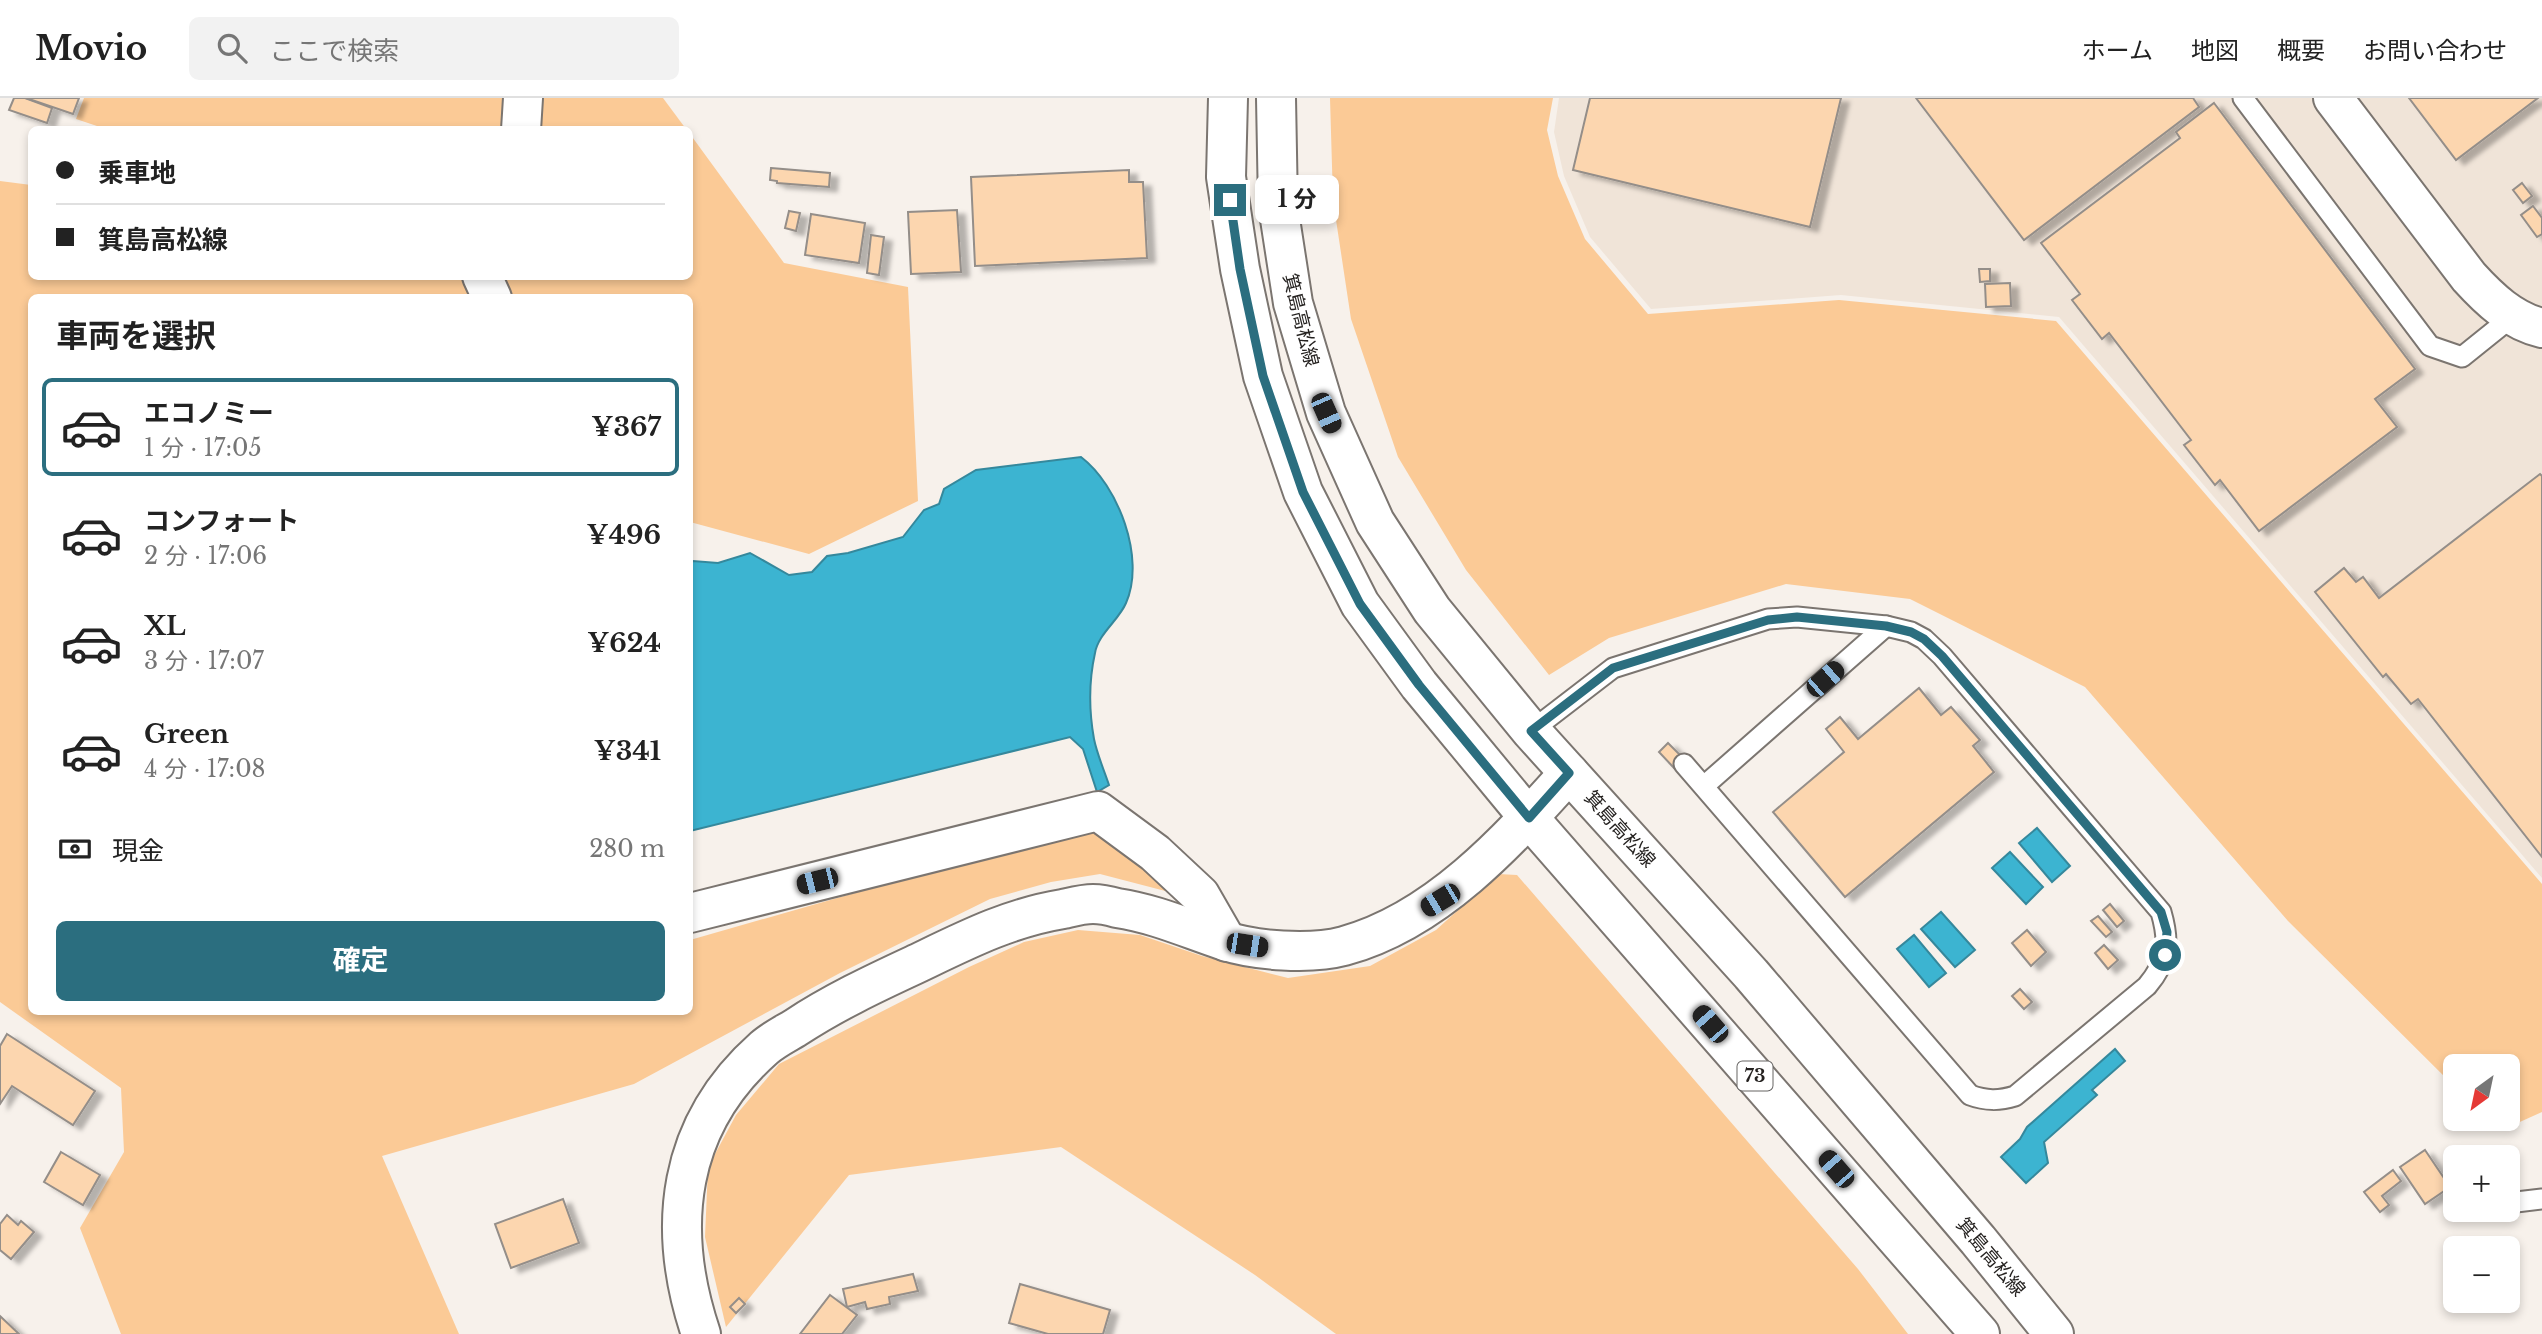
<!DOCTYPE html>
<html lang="ja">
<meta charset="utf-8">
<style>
:root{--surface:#fff;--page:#f2f2f2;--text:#222;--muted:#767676;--line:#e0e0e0;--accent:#2b6e7f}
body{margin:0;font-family:"Libre Baskerville","Noto Sans JP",serif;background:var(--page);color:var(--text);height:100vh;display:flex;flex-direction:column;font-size:26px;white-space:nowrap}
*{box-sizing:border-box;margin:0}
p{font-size:23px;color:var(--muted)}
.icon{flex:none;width:38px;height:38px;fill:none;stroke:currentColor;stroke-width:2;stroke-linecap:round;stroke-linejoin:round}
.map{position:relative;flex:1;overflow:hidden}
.sheet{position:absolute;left:28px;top:196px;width:665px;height:721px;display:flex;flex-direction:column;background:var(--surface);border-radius:10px;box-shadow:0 4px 10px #0003}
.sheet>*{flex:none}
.top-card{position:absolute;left:28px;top:28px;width:665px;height:154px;border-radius:10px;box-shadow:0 4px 10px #0003;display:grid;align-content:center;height:154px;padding:0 28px;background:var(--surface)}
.needle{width:46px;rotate:213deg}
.fabs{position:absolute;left:2443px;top:956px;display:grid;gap:14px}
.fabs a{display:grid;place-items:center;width:77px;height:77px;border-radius:10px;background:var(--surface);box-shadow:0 4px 10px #0003;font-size:35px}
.end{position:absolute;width:32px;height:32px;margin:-16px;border:9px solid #2b6e7f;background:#fff;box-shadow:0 0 0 4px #fff}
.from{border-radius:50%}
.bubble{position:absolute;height:49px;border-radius:10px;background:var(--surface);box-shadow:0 4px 10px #0003;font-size:23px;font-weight:700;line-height:49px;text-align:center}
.car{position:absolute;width:21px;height:42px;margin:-21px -10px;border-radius:9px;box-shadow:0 0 5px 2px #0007;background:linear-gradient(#222 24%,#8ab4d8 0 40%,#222 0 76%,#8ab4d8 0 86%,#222 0)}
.top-card b{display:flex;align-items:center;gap:24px;height:66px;font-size:26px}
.top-card b+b{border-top:2px solid var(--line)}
.top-card i{width:18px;height:18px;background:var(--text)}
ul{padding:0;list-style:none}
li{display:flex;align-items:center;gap:21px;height:98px;margin:0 14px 10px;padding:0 14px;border:4px solid transparent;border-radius:10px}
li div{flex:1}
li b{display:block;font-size:26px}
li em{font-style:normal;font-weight:700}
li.current{border-color:var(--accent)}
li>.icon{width:63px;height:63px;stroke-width:1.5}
h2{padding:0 28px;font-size:32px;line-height:84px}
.pay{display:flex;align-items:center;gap:18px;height:77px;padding:0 28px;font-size:26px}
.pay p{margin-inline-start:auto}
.button{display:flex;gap:14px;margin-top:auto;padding:14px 28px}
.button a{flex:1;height:80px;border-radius:10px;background:var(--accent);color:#fff;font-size:28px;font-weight:700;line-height:80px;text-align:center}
header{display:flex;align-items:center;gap:42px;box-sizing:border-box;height:98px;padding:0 35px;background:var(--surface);border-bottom:2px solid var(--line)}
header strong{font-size:33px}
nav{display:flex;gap:38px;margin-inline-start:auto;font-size:24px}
.search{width:490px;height:63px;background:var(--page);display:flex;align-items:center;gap:18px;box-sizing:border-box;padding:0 24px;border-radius:10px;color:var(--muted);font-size:26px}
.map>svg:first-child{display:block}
.built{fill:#f0e4d8}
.green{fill:#fbca96}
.water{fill:#3cb4d1;stroke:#35889c;stroke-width:2}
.building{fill:#fcd6af;stroke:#948e89;stroke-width:2;filter:url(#shadow)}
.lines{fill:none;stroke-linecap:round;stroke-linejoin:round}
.service-casing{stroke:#7b7570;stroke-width:23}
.minor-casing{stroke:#7b7570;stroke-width:42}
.tertiary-casing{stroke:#7b7570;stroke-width:42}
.primary-casing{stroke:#7b7570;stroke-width:42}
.service{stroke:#fff;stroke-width:19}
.minor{stroke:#fff;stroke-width:38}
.tertiary{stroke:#fff;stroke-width:38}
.primary{stroke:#fff;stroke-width:38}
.route{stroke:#2b6e7f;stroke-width:9}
.labels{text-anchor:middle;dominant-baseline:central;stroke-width:6;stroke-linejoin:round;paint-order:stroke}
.shield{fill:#fff;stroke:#666463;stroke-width:2}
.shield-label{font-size:18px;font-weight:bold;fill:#252220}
.street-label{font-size:19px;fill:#252220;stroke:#fff}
</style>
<header>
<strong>Movio</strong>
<div class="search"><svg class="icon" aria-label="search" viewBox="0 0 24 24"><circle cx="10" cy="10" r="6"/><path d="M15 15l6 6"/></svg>ここで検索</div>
<nav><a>ホーム</a><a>地図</a><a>概要</a><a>お問い合わせ</a></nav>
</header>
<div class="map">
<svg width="2542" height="1236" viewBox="0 0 2542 1236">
<defs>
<filter id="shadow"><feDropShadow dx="8" dy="4.5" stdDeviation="2" flood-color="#0004"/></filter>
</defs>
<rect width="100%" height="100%" fill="#f7f1eb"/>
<polygon class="built" points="1559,0 2542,0 2542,780 2059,219 1841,197 1651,211 1590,139 1564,78 1554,34"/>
<g class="green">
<polygon points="84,0 663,0 686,31 109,32 76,21"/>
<polygon points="1330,0 1553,0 1547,32 1558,78 1585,141 1648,216 1839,202 2056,223 2542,786 2542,1014 2502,1032 2489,1020 2508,1020 2508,968 2455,968 2455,989 2288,823 2085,589 1910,501 1786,486 1609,540 1549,577 1466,472 1398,359 1351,221 1333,102"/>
<polygon points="690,36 784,165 908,189 918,403 809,456 690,424 690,200 32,200 32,914 690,914 690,842 1085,729 1117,746 1173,795 1100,776 1051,784 990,801 840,875 634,986 382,1058 459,1236 121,1236 80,1130 124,1054 121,990 0,904 0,83 31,87 32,178 690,178"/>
<polygon points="1498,776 1517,777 1858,1171 1908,1236 1336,1236 1255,1177 1061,1049 849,1077 726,1229 705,1139 708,1069 736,1017 779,966 969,869 1024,844 1078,832 1140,837 1202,858 1288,880 1370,868 1436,832"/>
</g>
<g class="water">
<path d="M 1081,359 C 1118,387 1146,460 1126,505 C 1119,522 1098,536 1095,555 C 1089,582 1089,613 1094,641 C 1097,656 1104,672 1109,687 L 1097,694 L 1083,651 L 1070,639 L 690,733 L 690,467 L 693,463 L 718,465 L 750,455 L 789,477 L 812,474 L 827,458 L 848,455 L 903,439 L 924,412 L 939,406 L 944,391 L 976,372 Z"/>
<polygon points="2037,730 2070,768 2052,784 2019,745"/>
<polygon points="2010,754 2043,789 2026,806 1992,770"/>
<polygon points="1941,814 1975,852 1955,869 1921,831"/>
<polygon points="1914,837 1946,875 1929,889 1897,851"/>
<polygon points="2115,951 2125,963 2092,992 2097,997 2044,1044 2048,1065 2026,1085 2001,1059 2020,1041 2027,1029"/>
</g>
<g class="building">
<polygon points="14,0 25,0 52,10 47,25 9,12"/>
<polygon points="26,0 79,0 73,16"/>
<polygon points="1590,0 1841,0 1810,129 1573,72"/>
<polygon points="1916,0 2193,0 2199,9 2024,142"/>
<polygon points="2409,0 2538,0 2456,62"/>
<polygon points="2214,5 2415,271 2375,301 2397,329 2259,433 2220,382 2215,387 2184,347 2191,342 2109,235 2102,241 2072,202 2080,196 2041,145 2180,40 2176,34"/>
<polygon points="771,70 830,75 829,89 777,85 777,83 770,82"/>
<polygon points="1129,72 1129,84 1143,84 1147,160 975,168 971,79"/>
<polygon points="2522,85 2532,98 2523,105 2513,92"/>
<polygon points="2533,108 2542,120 2542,136 2537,139 2521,117"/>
<polygon points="957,112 961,174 911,176 908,114"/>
<polygon points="789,113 800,115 796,133 785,130"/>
<polygon points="811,116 865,125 859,165 805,157"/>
<polygon points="871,137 884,139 879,177 867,175"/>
<polygon points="1979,171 1990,171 1990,183 1980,184"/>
<polygon points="2010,185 2011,208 1986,209 1985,186"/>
<polygon points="2540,376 2542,378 2542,759 2418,601 2411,606 2386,576 2383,579 2315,494 2344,470 2356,484 2363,479 2379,500"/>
<polygon points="1919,590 1941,617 1951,609 1980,642 1973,648 1994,674 1845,799 1773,714 1844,654 1826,631 1840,619 1858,641"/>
<polygon points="1668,645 1685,662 1675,671 1659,654"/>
<polygon points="2110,806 2124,823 2117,829 2103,812"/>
<polygon points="2098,818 2112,834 2106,839 2091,823"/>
<polygon points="2027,832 2046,854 2031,868 2012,845"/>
<polygon points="2104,847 2118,862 2108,871 2095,855"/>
<polygon points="2020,891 2032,904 2024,911 2012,898"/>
<polygon points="7,936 95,993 73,1027 12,988 0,1006 0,948"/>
<polygon points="2425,1052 2450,1089 2425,1106 2400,1069"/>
<polygon points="61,1054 100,1077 83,1107 44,1084"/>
<polygon points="2393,1072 2401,1083 2382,1098 2389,1107 2380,1114 2364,1094"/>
<polygon points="563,1101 579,1145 511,1170 495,1126"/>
<polygon points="7,1117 18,1127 21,1123 34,1134 11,1161 0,1152 0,1126"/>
<polygon points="913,1176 918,1193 889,1199 890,1206 867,1211 865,1204 847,1209 843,1191"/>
<polygon points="1020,1186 1110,1212 1103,1236 1048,1236 1009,1225"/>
<polygon points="830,1197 857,1217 842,1236 800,1236"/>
<polygon points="739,1200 745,1206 736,1215 730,1209"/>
<polygon points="0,1218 19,1236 0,1236"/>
</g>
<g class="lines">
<defs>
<g id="service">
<polyline points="2243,0 2430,248 2462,259 2513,218"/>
<path d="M 1531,633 L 1613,570 L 1768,521 L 1797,519 L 1886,528 L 1911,534 L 1924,541 L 1942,558 L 2161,814 C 2170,845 2168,863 2147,888 L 2015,998 C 1999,1003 1986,1003 1970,997 L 1684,666"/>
<polyline points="1704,688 1886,528"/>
<polyline points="2508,1105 2542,1101"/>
</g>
<g id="minor">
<polyline points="521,32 523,0"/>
<polyline points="482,178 492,200"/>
<polyline points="690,815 1098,713 1155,755 1200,797 1227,844"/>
</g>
<g id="tertiary">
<path d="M 2333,0 L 2469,179 C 2489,201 2512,223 2542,230"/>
<path d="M 701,1236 C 665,1129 677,1027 764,950 C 773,942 785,936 795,930 C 833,905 873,886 914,867 C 964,843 1008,820 1063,811 C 1072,809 1083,806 1093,806 C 1101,806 1110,808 1117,810 C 1156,816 1186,830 1222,842 C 1255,853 1310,857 1344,848 C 1436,823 1507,744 1569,675"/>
</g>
<g id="primary">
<polyline points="1228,0 1226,79 1240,171 1263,278 1303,394 1360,506 1419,587 1529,720 1980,1236"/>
<polyline points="1276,0 1278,108 1293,205 1326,315 1375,424 1432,512 1531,633 1751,876 1978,1142 2054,1236"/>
</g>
</defs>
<use href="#service" class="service-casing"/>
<use href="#minor" class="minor-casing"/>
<use href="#tertiary" class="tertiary-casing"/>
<use href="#primary" class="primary-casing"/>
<use href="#service" class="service"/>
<use href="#minor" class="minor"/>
<use href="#tertiary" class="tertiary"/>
<use href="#primary" class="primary"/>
</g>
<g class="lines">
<polyline class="route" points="1230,102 1240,171 1263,278 1303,394 1360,506 1419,587 1529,720 1569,675 1531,633 1613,570 1768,522 1797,519 1886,528 1911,534 1924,541 1942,558 2161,814 2167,834 2165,857"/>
</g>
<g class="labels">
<rect class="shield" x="1737.5" y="963.5" width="35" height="29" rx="5"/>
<g class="shield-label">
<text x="1755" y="978">73</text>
</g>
<g class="street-label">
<text transform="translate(1301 222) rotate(76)">箕島高松線</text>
<text transform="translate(1620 731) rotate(48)">箕島高松線</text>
<text transform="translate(1991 1159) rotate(50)">箕島高松線</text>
</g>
</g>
</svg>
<div class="fabs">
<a><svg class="needle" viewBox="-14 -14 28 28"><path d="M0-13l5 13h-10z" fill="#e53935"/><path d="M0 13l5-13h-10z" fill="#767676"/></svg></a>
<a>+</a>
<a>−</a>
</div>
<i class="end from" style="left:2165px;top:857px"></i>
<i class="end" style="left:1230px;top:102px"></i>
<div class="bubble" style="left:1255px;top:77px;width:84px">1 分</div>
<i class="car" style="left:1326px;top:315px;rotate:156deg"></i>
<i class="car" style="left:1825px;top:581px;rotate:49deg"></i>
<i class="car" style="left:817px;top:783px;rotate:256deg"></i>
<i class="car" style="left:1440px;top:802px;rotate:239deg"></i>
<i class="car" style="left:1247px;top:847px;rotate:99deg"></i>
<i class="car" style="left:1710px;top:926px;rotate:319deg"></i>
<i class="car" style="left:1836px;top:1071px;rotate:319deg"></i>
<div class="top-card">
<b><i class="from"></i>乗車地</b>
<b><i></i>箕島高松線</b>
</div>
<section class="sheet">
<h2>車両を選択</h2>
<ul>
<li class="current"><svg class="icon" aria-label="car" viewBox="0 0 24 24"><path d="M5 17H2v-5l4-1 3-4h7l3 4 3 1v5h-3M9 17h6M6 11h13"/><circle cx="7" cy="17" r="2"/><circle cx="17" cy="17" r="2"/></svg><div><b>エコノミー</b><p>1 分 · 17:05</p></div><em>¥367</em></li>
<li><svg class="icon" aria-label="car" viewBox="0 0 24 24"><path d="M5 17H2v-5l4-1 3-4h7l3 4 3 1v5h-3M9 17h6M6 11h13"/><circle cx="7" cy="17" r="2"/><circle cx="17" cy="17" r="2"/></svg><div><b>コンフォート</b><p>2 分 · 17:06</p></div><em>¥496</em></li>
<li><svg class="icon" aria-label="car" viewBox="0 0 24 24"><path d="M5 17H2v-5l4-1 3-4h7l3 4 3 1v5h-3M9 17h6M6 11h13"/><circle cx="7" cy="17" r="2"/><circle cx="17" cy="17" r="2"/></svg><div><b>XL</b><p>3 分 · 17:07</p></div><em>¥624</em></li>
<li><svg class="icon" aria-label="car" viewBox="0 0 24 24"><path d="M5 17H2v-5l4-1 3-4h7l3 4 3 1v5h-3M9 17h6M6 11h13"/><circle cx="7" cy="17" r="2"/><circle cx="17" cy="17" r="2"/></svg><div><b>Green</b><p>4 分 · 17:08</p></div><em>¥341</em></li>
</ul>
<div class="pay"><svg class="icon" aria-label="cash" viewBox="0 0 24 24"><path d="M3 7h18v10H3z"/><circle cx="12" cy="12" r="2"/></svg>現金<p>280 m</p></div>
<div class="button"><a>確定</a></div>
</section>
</div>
